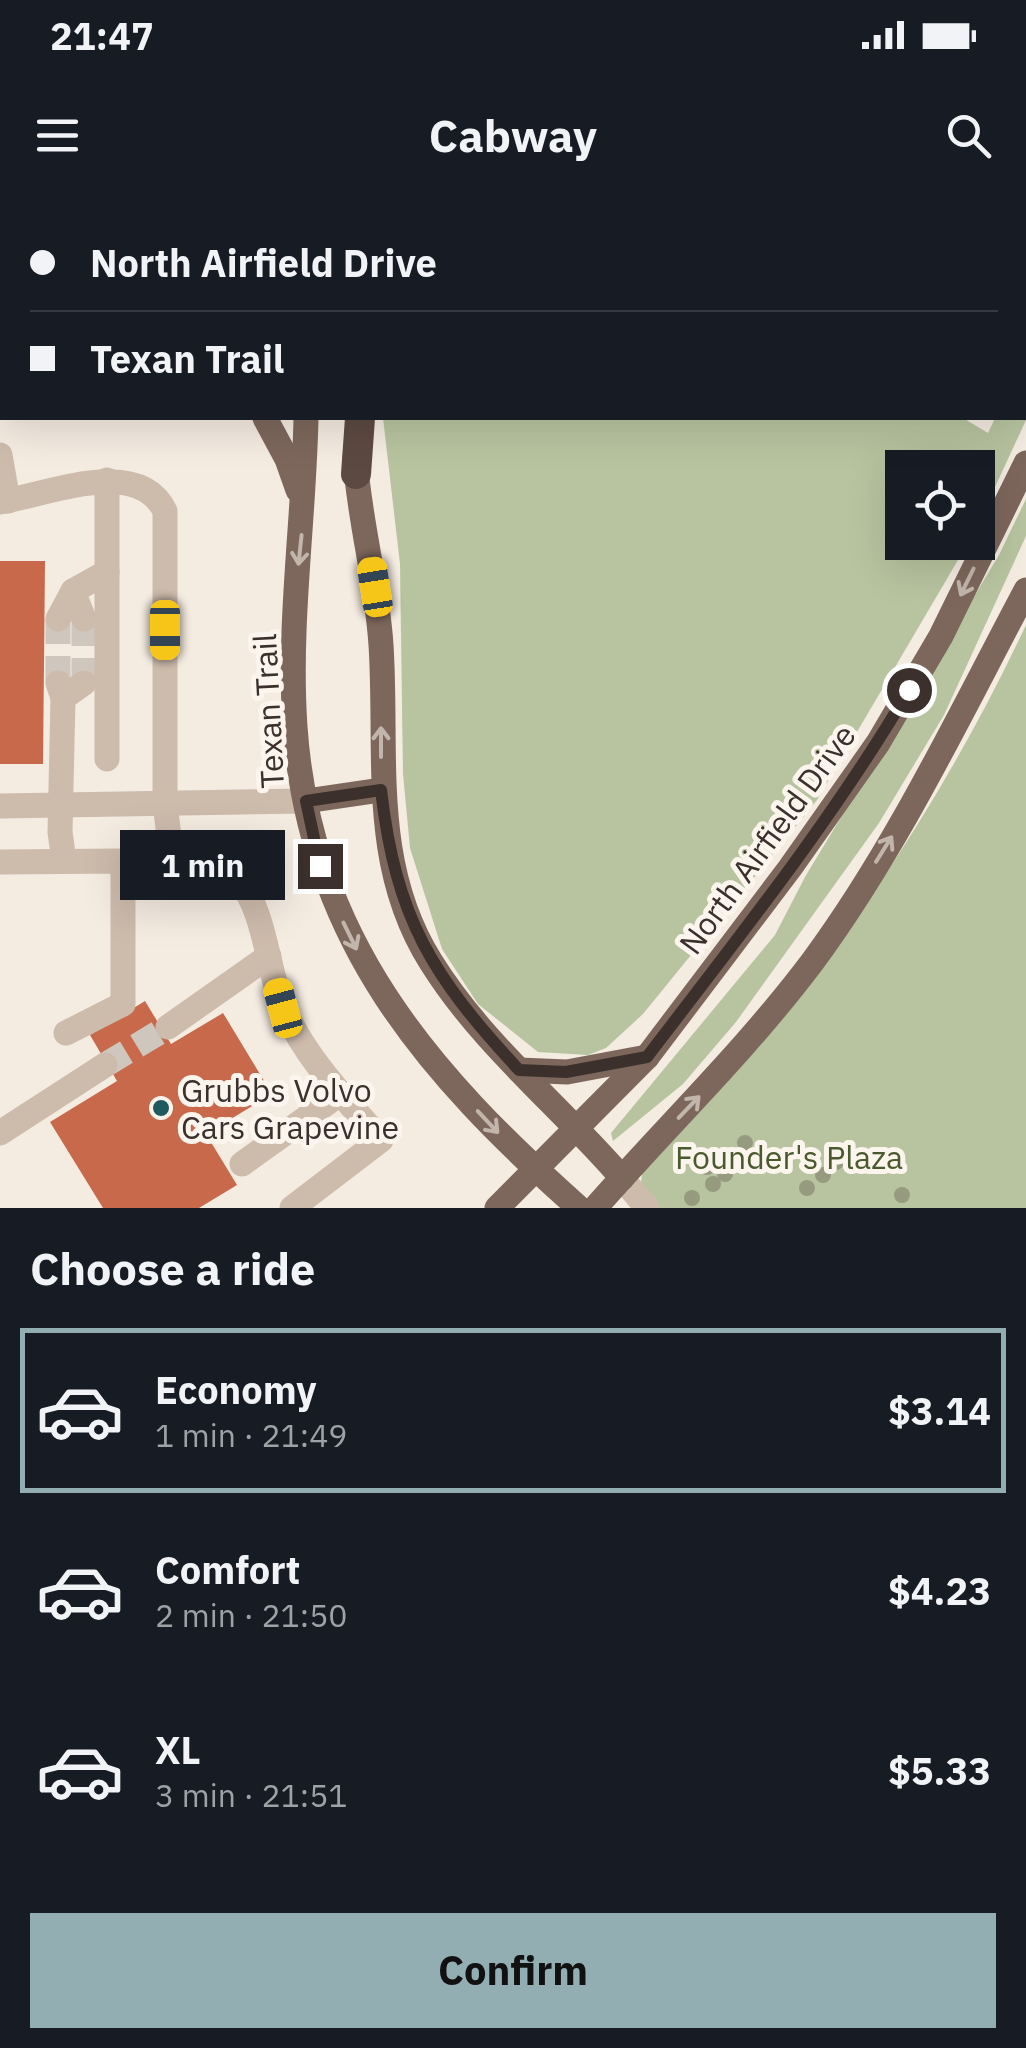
<!DOCTYPE html>
<meta charset="utf-8">
<style>
:root{--surface:#171b24;--page:#20242c;--text:#f1f3f6;--muted:#9ea1a6;--line:#363941;--accent:#92aeb2}
body{margin:0;font-family:"IBM Plex Sans",sans-serif;background:var(--page);color:var(--text);height:100vh;display:flex;flex-direction:column;font-size:38px;white-space:nowrap}
*{box-sizing:border-box;margin:0}
p{font-size:32px;color:var(--muted)}
.icon{flex:none;width:55px;height:55px;fill:none;stroke:currentColor;stroke-width:2;stroke-linecap:round;stroke-linejoin:round}
.map{position:relative;height:1008px;overflow:hidden}
.sheet{display:flex;flex-direction:column;background:var(--surface);flex:1}
.sheet>*{flex:none}
.hud{position:absolute;left:0px;top:0px;width:1028px;height:220px;box-shadow:0 10px 40px #0002;display:grid;align-content:center;height:220px;padding:0 30px;background:var(--surface)}
.tools{position:absolute;left:885px;top:250px;display:grid;gap:20px}
.tools a{display:grid;place-items:center;width:110px;height:110px;border-radius:0px;background:var(--surface);box-shadow:0 10px 40px #0002;font-size:50px}
.end{position:absolute;width:45px;height:45px;margin:-22px;border:12px solid #3b302b;background:#fff;box-shadow:0 0 0 5px #fff}
.from{border-radius:50%}
.bubble{position:absolute;height:70px;border-radius:0px;background:var(--surface);box-shadow:0 10px 40px #0002;font-size:32px;font-weight:700;line-height:70px;text-align:center}
.car{position:absolute;width:30px;height:60px;margin:-30px -15px;border-radius:12px;box-shadow:0 0 8px 2px #0007;background:linear-gradient(#f5c518 24%,#345 0 40%,#f5c518 0 76%,#345 0 86%,#f5c518 0)}
.hud b{display:flex;align-items:center;gap:35px;height:95px;font-size:38px}
.hud b+b{border-top:2px solid var(--line)}
.hud i{width:25px;height:25px;background:var(--text)}
ul{padding:0;list-style:none}
li{display:flex;align-items:center;gap:30px;height:165px;margin:0 20px 15px;padding:0 10px;border:5px solid transparent;border-radius:0px}
li div{flex:1}
li b{display:block;font-size:38px}
li em{font-style:normal;font-weight:700}
li.selected{border-color:var(--accent)}
li>.icon{width:90px;height:90px;stroke-width:1.5}
h2{padding:0 30px;font-size:45px;line-height:120px}
.action{display:flex;gap:20px;margin-top:auto;padding:20px 30px}
.action a{flex:1;height:115px;border-radius:0px;background:var(--accent);color:#111;font-size:40px;font-weight:700;line-height:115px;text-align:center}
.status{display:flex;justify-content:space-between;align-items:center;height:70px;padding:0 50px;background:var(--surface);direction:ltr}
.status svg{height:28px;fill:currentColor}
header{display:flex;justify-content:space-between;align-items:center;height:130px;padding:0 30px;background:var(--surface);font-size:45px;font-weight:700}
.map>svg:first-child{display:block}
.green{fill:#b8c4a0}
.building{fill:#c8694b}
.lines{fill:none;stroke-linecap:round;stroke-linejoin:round}
.minor-tunnel{stroke:#cfc6bd;stroke-width:25;stroke-dasharray:25 12;stroke-linecap:butt}
.minor{stroke:#cdbbac;stroke-width:25}
.major{stroke:#7d675c;stroke-width:25}
.highway{stroke:#5c4a42;stroke-width:30}
.tree{fill:#969b7f}
.oneway{stroke:#c2b5ac}
.route{stroke:#3b302b;stroke-width:12}
.poi-dot{fill:#1f5a5e;stroke:#fbf5ee;stroke-width:4}
.labels{text-anchor:middle;dominant-baseline:central;stroke-width:10;stroke-linejoin:round;paint-order:stroke}
.street-label{font-size:32px;fill:#3b302b;stroke:#fbf5ee}
.poi-label{font-size:32px;fill:#3b302b;stroke:#fbf5ee;text-anchor:start}
.park-label{font-size:32px;fill:#4a5a2e;stroke:#fbf5ee}
</style>
<div class="status"><b>21:47</b><svg viewBox="0 0 49 12"><path d="M0 12V9h3v3zM5 12V6h3v6zM10 12V3h3v9zM15 12V0h3v12zM26 1h20v11H26zM47 4h2v5h-2z"/></svg></div>
<header><svg class="icon" aria-label="menu" viewBox="0 0 24 24"><path d="M4 6h16M4 12h16M4 18h16"/></svg>Cabway<svg class="icon" aria-label="search" viewBox="0 0 24 24"><circle cx="10" cy="10" r="6"/><path d="M15 15l6 6"/></svg></header>
<div class="map">
<svg width="1026" height="1008" viewBox="0 0 1026 1008">
<rect width="100%" height="100%" fill="#f4ebe1"/>
<g class="green">
<polygon points="0,0 293,0 293,2 2,2 2,127"/>
<polygon points="532,0 1026,0 1026,129 1025,2 527,2"/>
<polygon points="1026,160 1026,220 978,324 978,268 902,268 902,342 968,343 817,600 643,814 606,848 588,855 538,852 478,804 442,749 410,648 403,574 400,364 383,218 963,218 988,233 995,218 1025,218"/>
<polygon points="1026,299 1026,336 944,515 879,623 736,822 683,884 613,941 611,933 775,735 805,677 999,355"/>
<path d="M 1026,425 L 1026,1008 L 653,1008 L 641,985 L 642,973 C 799,814 931,628 1026,425 Z"/>
</g>
<g class="building">
<polygon points="0,361 45,361 43,564 0,564"/>
<polygon points="145,801 171,844 223,813 272,894 206,934 237,985 199,1008 103,1008 50,922 117,881 90,835"/>
</g>
<g class="lines">
<g class="minor-tunnel">
<polyline points="58,419 58,483"/>
<polyline points="84,483 84,419"/>
<polyline points="105,865 168,827"/>
</g>
<g class="minor">
<polyline points="0,255 8,301"/>
<polyline points="107,280 107,559"/>
<path d="M 0,302 C 49,294 138,256 165,311 L 165,604 L 170,644 C 190,659 224,661 238,678 C 267,715 266,768 284,809 C 306,859 346,899 381,940 L 292,1008"/>
<polyline points="58,419 73,391"/>
<polyline points="84,419 73,391 107,372"/>
<polyline points="58,483 63,498 60,632 64,661"/>
<polyline points="63,498 84,483"/>
<polyline points="0,606 306,601"/>
<polyline points="0,662 123,661 123,804 66,833"/>
<polyline points="168,827 269,756"/>
<polyline points="0,933 105,865"/>
<polyline points="242,964 341,893"/>
<polyline points="622,978 647,1008"/>
</g>
<g class="major">
<polyline points="355,0 355,2"/>
<polyline points="310,2 310,0"/>
<polyline points="0,144 2,144"/>
<polyline points="265,218 287,259 298,290"/>
<path d="M 306,218 C 304,320 288,424 295,527 C 310,739 427,873 579,1008"/>
<path d="M 355,257 C 359,320 377,381 381,445 C 388,554 369,664 431,762 C 482,844 559,905 622,978"/>
<polyline points="306,601 381,590"/>
<polyline points="519,870 567,872 647,857"/>
<polyline points="497,1008 647,857 790,668 878,543 941,436 1026,263"/>
<path d="M 595,1008 C 667,926 747,849 813,761 C 897,647 959,516 1026,390"/>
</g>
<g class="highway">
<polyline points="502,2 508,0"/>
<polyline points="356,274 360,218"/>
</g>
</g>
<g class="tree">
<circle cx="745" cy="943" r="8"/>
<circle cx="719" cy="957" r="8"/>
<circle cx="741" cy="959" r="8"/>
<circle cx="836" cy="962" r="8"/>
<circle cx="707" cy="967" r="8"/>
<circle cx="725" cy="974" r="8"/>
<circle cx="823" cy="975" r="8"/>
<circle cx="713" cy="984" r="8"/>
<circle cx="807" cy="988" r="8"/>
<circle cx="902" cy="995" r="8"/>
<circle cx="692" cy="998" r="8"/>
</g>
<defs><path id="oneway-shaft" d="M-6 0H5M1.5-3L5.5 0L1.5 3" fill="none" stroke-width="1.6" stroke-linecap="round" stroke-linejoin="round" transform="scale(2.5)"/></defs>
<g class="oneway">
<use href="#oneway-shaft" transform="translate(300 350) rotate(96)"/>
<use href="#oneway-shaft" transform="translate(967 382) rotate(116)"/>
<use href="#oneway-shaft" transform="translate(381 542) rotate(-90)"/>
<use href="#oneway-shaft" transform="translate(884 649) rotate(-58)"/>
<use href="#oneway-shaft" transform="translate(350 736) rotate(64)"/>
<use href="#oneway-shaft" transform="translate(689 907) rotate(-46)"/>
<use href="#oneway-shaft" transform="translate(488 922) rotate(47)"/>
</g>
<g class="lines">
<path class="route" d="M 320,666 L 306,601 L 381,590 C 396,719 432,776 519,870 L 566,872 L 647,857 C 738,738 833,619 909,490"/>
</g>
<circle class="poi-dot" cx="161" cy="908" r="10"/>
<g class="labels">
<g class="street-label">
<text transform="translate(268 511) rotate(-93)">Texan Trail</text>
<text transform="translate(767 639) rotate(-54)">North Airfield Drive</text>
</g>
<g class="poi-label">
<text x="181" y="890">Grubbs Volvo<tspan x="181" dy="37">Cars Grapevine</tspan></text>
</g>
<g class="park-label">
<text x="789" y="957">Founder's Plaza</text>
</g>
</g>
</svg>
<div class="tools">
<a><svg class="icon" aria-label="locate" viewBox="0 0 24 24"><circle cx="12" cy="12" r="6"/><path d="M12 2v4M12 18v4M2 12h4M18 12h4"/></svg></a>
</div>
<i class="end from" style="left:909px;top:490px"></i>
<i class="end" style="left:320px;top:666px"></i>
<div class="bubble" style="left:120px;top:630px;width:165px">1 min</div>
<i class="car" style="left:375px;top:387px;rotate:351deg"></i>
<i class="car" style="left:165px;top:430px;rotate:180deg"></i>
<i class="car" style="left:283px;top:808px;rotate:345deg"></i>
<div class="hud">
<b><i class="from"></i>North Airfield Drive</b>
<b><i></i>Texan Trail</b>
</div>
</div>
<section class="sheet">
<h2>Choose a ride</h2>
<ul>
<li class="selected"><svg class="icon" aria-label="car" viewBox="0 0 24 24"><path d="M5 17H2v-5l4-1 3-4h7l3 4 3 1v5h-3M9 17h6M6 11h13"/><circle cx="7" cy="17" r="2"/><circle cx="17" cy="17" r="2"/></svg><div><b>Economy</b><p>1 min · 21:49</p></div><em>$3.14</em></li>
<li><svg class="icon" aria-label="car" viewBox="0 0 24 24"><path d="M5 17H2v-5l4-1 3-4h7l3 4 3 1v5h-3M9 17h6M6 11h13"/><circle cx="7" cy="17" r="2"/><circle cx="17" cy="17" r="2"/></svg><div><b>Comfort</b><p>2 min · 21:50</p></div><em>$4.23</em></li>
<li><svg class="icon" aria-label="car" viewBox="0 0 24 24"><path d="M5 17H2v-5l4-1 3-4h7l3 4 3 1v5h-3M9 17h6M6 11h13"/><circle cx="7" cy="17" r="2"/><circle cx="17" cy="17" r="2"/></svg><div><b>XL</b><p>3 min · 21:51</p></div><em>$5.33</em></li>
</ul>
<div class="action"><a>Confirm</a></div>
</section>
